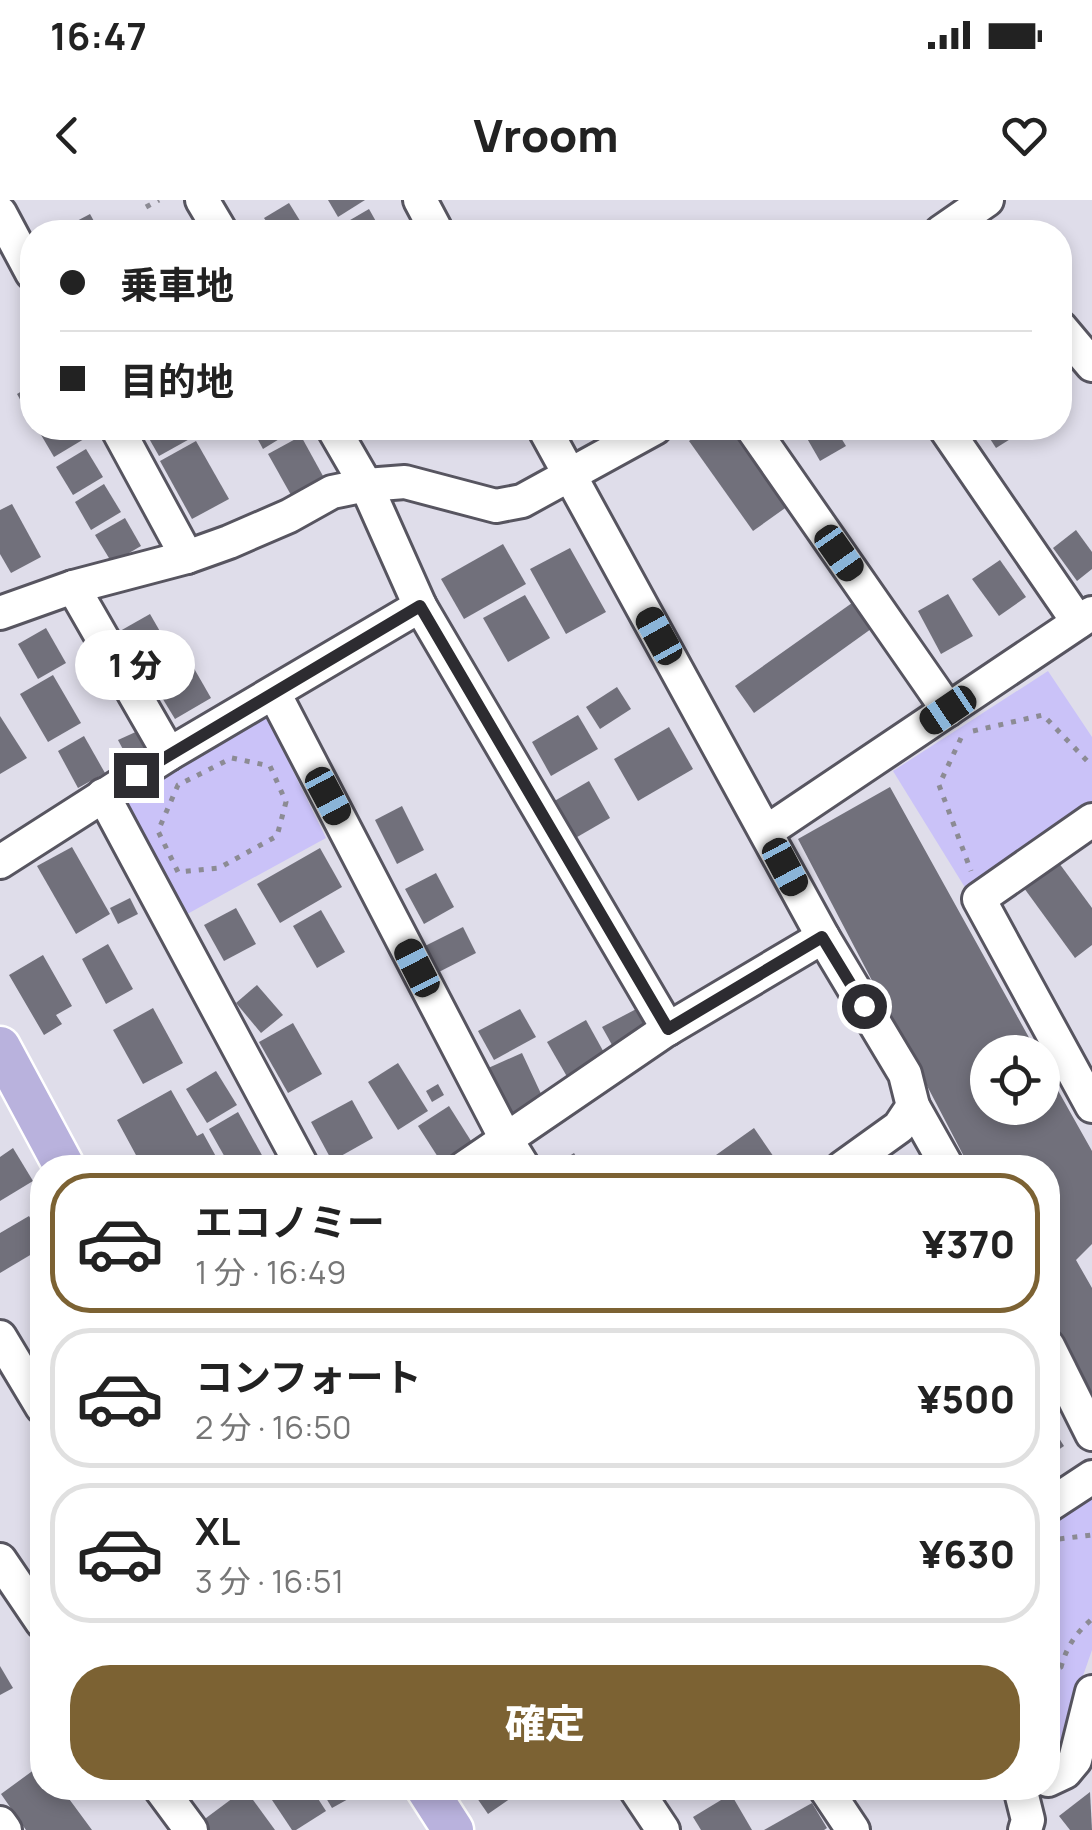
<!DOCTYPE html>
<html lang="ja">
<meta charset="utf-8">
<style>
:root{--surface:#fff;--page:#f2f2f2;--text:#222;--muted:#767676;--line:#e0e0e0;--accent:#7c6233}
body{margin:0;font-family:Manrope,"Noto Sans JP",sans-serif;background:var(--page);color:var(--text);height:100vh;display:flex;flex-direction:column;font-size:38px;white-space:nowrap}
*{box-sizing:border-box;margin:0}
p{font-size:32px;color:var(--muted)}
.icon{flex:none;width:55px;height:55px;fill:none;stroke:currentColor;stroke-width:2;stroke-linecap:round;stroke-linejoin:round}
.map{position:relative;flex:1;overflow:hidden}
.details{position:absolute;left:30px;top:955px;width:1030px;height:645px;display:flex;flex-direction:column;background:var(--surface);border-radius:40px;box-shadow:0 5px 15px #0003}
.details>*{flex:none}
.guide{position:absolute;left:20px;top:20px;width:1052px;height:220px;border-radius:40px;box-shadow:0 5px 15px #0003;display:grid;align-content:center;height:220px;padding:0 40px;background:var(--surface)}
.controls{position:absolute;left:970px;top:835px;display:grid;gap:20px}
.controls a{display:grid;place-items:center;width:90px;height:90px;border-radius:50%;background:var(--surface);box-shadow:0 5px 15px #0003;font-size:50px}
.end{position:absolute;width:45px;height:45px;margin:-22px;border:12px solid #2d2c31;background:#fff;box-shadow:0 0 0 5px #fff}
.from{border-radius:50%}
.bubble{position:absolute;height:70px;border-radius:35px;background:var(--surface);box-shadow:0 5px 15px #0003;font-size:32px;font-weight:800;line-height:70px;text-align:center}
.car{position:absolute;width:30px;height:60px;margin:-30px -15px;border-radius:12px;box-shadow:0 0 8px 2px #0007;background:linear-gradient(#222 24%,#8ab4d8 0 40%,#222 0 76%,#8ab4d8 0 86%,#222 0)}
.guide b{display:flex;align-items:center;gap:35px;height:95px;font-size:38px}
.guide b+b{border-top:2px solid var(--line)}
.guide i{width:25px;height:25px;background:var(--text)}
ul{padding:18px 0 0;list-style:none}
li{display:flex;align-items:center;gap:30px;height:140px;margin:0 20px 15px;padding:0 20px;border:5px solid var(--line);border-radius:40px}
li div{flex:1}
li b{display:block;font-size:38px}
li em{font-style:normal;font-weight:800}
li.active{border-color:var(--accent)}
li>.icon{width:90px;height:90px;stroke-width:1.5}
.button{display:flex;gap:20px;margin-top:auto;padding:20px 40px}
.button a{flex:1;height:115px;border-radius:40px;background:var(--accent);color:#fff;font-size:40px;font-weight:800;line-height:115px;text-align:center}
.status{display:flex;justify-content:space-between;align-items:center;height:70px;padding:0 50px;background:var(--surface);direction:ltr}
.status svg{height:28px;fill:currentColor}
header{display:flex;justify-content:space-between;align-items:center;height:130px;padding:0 40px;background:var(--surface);font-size:45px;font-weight:800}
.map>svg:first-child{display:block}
.green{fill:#cac2f8}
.building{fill:#71707b}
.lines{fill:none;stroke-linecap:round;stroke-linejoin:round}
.minor-casing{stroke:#575560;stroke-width:38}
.major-casing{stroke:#fff;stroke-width:45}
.path{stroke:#8c8b94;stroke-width:5;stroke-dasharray:5 8;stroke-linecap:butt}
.minor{stroke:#fff;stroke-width:32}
.major{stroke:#b9b2dd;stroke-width:40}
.route{stroke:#2d2c31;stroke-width:12}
</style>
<div class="status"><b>16:47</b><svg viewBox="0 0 49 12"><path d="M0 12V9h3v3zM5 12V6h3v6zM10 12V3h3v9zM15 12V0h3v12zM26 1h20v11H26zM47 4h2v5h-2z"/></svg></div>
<header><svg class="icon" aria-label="back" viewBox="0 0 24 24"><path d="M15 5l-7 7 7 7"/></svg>Vroom<svg class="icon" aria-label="heart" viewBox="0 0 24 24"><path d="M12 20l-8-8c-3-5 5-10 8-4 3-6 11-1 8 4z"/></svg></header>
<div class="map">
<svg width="1092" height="1630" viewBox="0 0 1092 1630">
<rect width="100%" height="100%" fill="#dfddea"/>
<g class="green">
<polygon points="1048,471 1092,537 1092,605 969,694 893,571"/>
<polygon points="263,510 326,638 180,718 115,598"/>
<polygon points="1092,1290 1092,1450 1060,1542 1048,1556 1048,1320"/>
</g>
<g class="building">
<polygon points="328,0 365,0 338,17"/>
<polygon points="289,3 307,32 273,32 264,18"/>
<polygon points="369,9 382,32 334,32 333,30"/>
<polygon points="90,14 100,32 56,32"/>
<polygon points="32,185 32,221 17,194"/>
<polygon points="37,228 77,228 84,239 54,257"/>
<polygon points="143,228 190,228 195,236 159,256"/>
<polygon points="270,228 292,228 294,230 263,249 256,236"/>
<polygon points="708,228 732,228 788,306 753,331 689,241"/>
<polygon points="801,228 835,228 846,246 820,261"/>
<polygon points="983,228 1028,228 996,248"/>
<polygon points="301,236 323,276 291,295 268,254"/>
<polygon points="196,241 229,299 192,319 160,261"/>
<polygon points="86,249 103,277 73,295 56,267"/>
<polygon points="104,284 121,312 91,330 75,302"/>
<polygon points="12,304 41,357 11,373 0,354 0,310"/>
<polygon points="125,318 141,346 112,363 95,335"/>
<polygon points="1076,330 1092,352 1092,369 1077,381 1053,348"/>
<polygon points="503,344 526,384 464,419 441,379"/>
<polygon points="570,348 606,412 566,434 530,369"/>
<polygon points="1000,360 1026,397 999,416 972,379"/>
<polygon points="948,394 973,436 941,454 918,411"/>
<polygon points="525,395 550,438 508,462 483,418"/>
<polygon points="852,403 871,429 754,513 735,486"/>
<polygon points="150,414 169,447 139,465 120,431"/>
<polygon points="46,428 66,463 38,479 18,444"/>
<polygon points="184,451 211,498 175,519 147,473"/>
<polygon points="53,475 81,523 48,542 20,494"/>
<polygon points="617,487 631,509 600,529 586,507"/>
<polygon points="578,515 598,549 551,576 532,542"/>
<polygon points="0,516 27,558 0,574"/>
<polygon points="669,527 693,569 638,601 614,559"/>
<polygon points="140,530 148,546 127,557 118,540"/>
<polygon points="84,536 105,573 78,588 58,551"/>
<polygon points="589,581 610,618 572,640 551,603"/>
<polygon points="890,587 1037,852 988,852 988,908 1042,908 1042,862 1092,951 1092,1044 1076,1060 1092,1088 1092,1201 1048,1116 1048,968 970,968 798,639"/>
<polygon points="402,606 424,650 397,664 375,620"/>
<polygon points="72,647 110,714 76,734 37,666"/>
<polygon points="320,648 342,687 280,723 257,684"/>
<polygon points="1059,663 1092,708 1092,745 1075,758 1024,688"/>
<polygon points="436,673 454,707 424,724 405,689"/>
<polygon points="130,698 138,714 118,724 110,708"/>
<polygon points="236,708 256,744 224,761 204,725"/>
<polygon points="321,710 345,752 317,768 293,726"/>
<polygon points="463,727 476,753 435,774 421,748"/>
<polygon points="108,744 133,789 106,804 82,759"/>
<polygon points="43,755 72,806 56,815 62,824 44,835 9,775"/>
<polygon points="257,785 283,815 261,833 236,803"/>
<polygon points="642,806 649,819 641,839 616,852 602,827"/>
<polygon points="153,808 183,863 143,884 113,830"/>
<polygon points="520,809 536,837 494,860 478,831"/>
<polygon points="586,820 607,858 569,880 547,842"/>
<polygon points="293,823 322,874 288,893 259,842"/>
<polygon points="522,853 543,898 508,915 486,869"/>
<polygon points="398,863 428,911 398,930 368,882"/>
<polygon points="216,871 237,905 207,923 186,889"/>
<polygon points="438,884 444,895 432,902 426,891"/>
<polygon points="171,890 197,936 203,933 219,962 209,968 143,968 117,920"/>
<polygon points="352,900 373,938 332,961 311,922"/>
<polygon points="449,906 478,952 454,968 445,968 418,926"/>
<polygon points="238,912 263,957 245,968 231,968 209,929"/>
<polygon points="754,928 778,963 771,968 724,968 716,955"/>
<polygon points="13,948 33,981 0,1001 0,957"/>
<polygon points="574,953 583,968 551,968"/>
<polygon points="360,955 367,968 338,968"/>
<polygon points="29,1016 42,1039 42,1048 0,1073 0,1033"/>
<polygon points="1048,1221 1064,1246 1048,1257"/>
<polygon points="0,1466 13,1488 0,1495"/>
<polygon points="42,1564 42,1588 61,1588 92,1630 26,1630 1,1594"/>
<polygon points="291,1588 311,1588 326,1611 296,1630 292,1630 272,1600"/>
<polygon points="320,1588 368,1588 332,1608"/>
<polygon points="470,1588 512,1588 517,1594 488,1614"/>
<polygon points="668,1588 695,1588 676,1600"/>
<polygon points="245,1589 275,1630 202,1630 198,1624"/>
<polygon points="1090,1592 1092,1630 1070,1630 1059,1616"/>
<polygon points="731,1594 752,1630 701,1630 693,1617"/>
<polygon points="812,1603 827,1628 824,1630 764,1630"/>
</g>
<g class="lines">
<defs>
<g id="minor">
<polyline points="202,0 221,32"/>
<polyline points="420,0 437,32"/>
<polyline points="0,13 32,73"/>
<polyline points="941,32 987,0"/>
<polyline points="1060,127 1092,165"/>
<polyline points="117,228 187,357"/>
<polyline points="333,228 366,285 420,406 668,829"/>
<polyline points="544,228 823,737 905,874 913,906 899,927 842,968"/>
<polyline points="752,228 948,510"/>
<polyline points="945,228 1078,422"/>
<polyline points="73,387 169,554"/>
<polyline points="0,413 73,387 187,357 229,342 289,316 332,292 366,285 405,282 496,306 522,301 655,228"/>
<polyline points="274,493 506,939 524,968"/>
<polyline points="103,595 303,968"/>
<polyline points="1092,620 979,699 1092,906"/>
<polyline points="766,632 1092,413"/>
<polyline points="0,662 169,554 420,406"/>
<polyline points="913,906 948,968"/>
<polyline points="464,968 663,832 823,737"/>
<polyline points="0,1137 42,1207"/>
<polyline points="1048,1146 1092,1234"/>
<polyline points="1048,1306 1092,1277"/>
<polyline points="0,1360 42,1422"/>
<polyline points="1048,1580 1065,1572 1075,1560 1092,1492"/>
<polyline points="160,1588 191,1630"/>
<polyline points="635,1588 663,1630"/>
<polyline points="825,1588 853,1630"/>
<polyline points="1020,1588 1028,1620 1025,1630"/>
<polyline points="0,1623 5,1630"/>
</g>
<g id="major">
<polyline points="0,847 65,968"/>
<polyline points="426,1588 453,1630"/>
</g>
</defs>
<use href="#minor" class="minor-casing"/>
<use href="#major" class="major-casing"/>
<g class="path">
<polyline points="146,7 159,0"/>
<polyline points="973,531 1043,515 1092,566"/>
<polyline points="961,538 939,585 971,671"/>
<polygon points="232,558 270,566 286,602 277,636 219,668 178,672 158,631 178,585"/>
<polyline points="1048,1345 1059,1339 1092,1335"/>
<path d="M 1048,1472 L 1061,1467 C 1067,1446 1076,1433 1092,1419"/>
</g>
<use href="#minor" class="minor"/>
<use href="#major" class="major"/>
</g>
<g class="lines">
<polyline class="route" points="136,575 420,406 668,829 822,737 864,806"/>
</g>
</svg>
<div class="controls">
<a><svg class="icon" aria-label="locate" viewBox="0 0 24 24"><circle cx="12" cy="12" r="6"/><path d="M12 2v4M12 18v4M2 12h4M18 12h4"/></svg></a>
</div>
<i class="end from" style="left:864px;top:806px"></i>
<i class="end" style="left:136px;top:575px"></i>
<div class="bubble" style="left:75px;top:430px;width:120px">1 分</div>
<i class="car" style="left:839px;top:353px;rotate:145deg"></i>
<i class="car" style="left:659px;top:436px;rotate:331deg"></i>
<i class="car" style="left:948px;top:510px;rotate:236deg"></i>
<i class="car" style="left:328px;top:596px;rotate:152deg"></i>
<i class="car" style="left:785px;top:667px;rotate:152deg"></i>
<i class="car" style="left:417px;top:768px;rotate:333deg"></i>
<div class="guide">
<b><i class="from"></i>乗車地</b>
<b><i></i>目的地</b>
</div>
<section class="details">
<ul>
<li class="active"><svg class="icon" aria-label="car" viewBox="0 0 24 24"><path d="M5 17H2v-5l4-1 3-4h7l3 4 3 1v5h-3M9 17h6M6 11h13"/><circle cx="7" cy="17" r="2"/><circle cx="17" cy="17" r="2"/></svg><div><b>エコノミー</b><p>1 分 · 16:49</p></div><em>¥370</em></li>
<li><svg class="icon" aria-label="car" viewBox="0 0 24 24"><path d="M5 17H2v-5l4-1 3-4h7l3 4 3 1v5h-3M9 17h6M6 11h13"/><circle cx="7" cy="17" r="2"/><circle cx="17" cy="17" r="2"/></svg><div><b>コンフォート</b><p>2 分 · 16:50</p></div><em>¥500</em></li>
<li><svg class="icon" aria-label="car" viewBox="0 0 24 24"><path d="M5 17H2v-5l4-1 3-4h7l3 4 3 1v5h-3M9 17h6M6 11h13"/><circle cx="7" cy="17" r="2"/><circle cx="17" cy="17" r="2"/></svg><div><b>XL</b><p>3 分 · 16:51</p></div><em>¥630</em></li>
</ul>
<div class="button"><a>確定</a></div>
</section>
</div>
